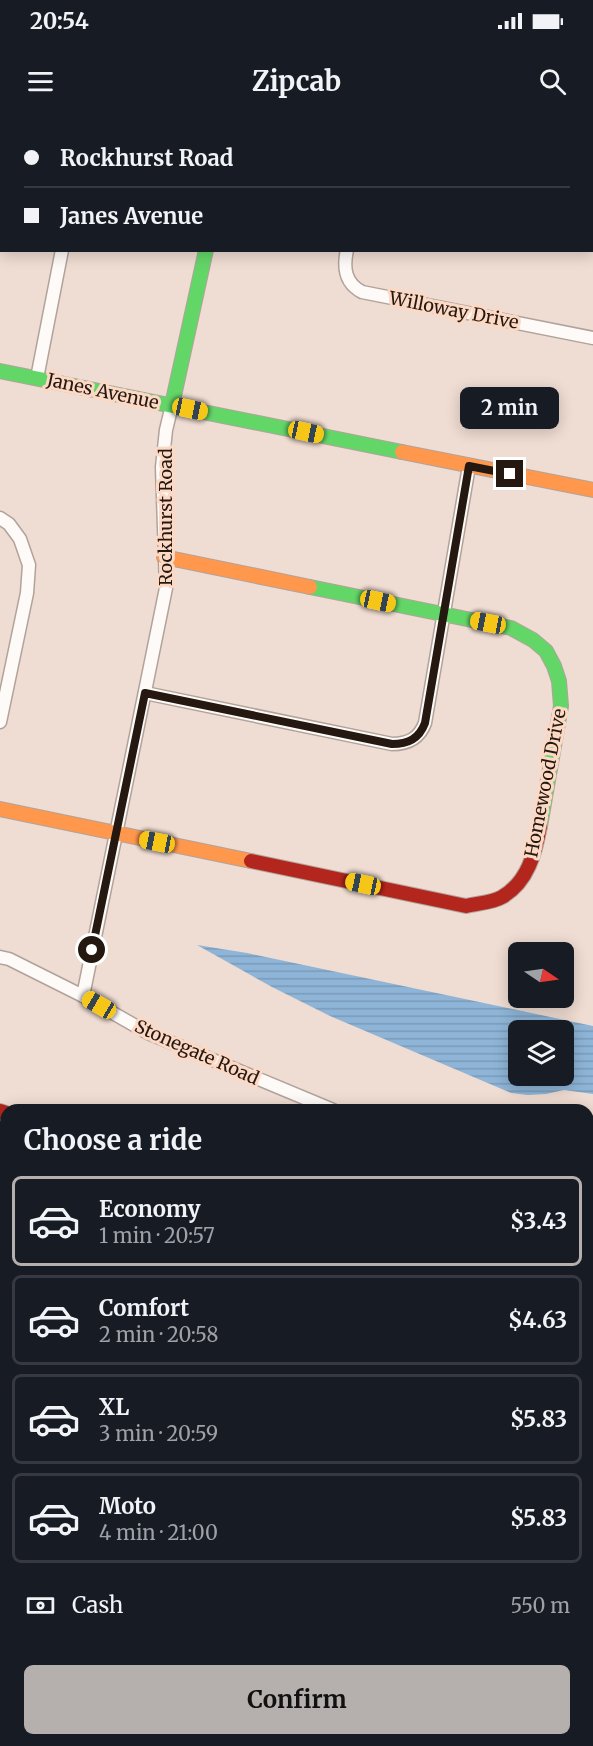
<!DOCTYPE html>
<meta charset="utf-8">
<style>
:root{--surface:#171b24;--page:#20242c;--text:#f1f3f6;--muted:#9ea1a6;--line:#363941;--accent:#b5b0ad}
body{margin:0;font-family:Merriweather,serif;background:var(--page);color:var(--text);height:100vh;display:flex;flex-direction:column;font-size:22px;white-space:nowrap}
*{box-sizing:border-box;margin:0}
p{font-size:20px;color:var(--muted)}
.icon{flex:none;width:33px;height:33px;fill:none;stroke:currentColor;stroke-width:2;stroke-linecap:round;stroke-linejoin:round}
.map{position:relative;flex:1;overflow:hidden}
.details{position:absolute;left:0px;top:984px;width:594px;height:642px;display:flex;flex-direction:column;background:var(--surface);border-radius:18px 18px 0 0;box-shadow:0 3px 15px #0003}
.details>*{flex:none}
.top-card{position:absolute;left:0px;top:0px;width:594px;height:132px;box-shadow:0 3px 15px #0003;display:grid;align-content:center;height:132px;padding:0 24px;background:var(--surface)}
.needle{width:39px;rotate:103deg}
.fabs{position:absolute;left:508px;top:822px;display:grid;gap:12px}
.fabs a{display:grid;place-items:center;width:66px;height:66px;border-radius:9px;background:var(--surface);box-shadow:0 3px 15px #0003;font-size:30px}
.end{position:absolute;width:27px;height:27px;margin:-14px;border:8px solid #241810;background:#fff;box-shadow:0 0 0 3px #fff}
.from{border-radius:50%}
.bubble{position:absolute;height:42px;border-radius:9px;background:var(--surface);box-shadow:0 3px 15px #0003;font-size:20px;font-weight:700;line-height:42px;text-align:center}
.car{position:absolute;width:18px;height:36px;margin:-18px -9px;border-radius:8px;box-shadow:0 0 4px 2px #0007;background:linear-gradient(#f5c518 24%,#345 0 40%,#f5c518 0 76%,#345 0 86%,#f5c518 0)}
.top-card b{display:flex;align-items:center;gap:21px;height:57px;font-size:22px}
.top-card b+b{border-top:2px solid var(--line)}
.top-card i{width:15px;height:15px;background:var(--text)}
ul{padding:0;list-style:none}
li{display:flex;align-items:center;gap:18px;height:90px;margin:0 12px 9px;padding:0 12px;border:3px solid var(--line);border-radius:9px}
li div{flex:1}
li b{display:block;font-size:22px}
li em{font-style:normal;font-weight:700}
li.current{border-color:var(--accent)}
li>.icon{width:54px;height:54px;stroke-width:1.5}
h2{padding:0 24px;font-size:27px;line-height:72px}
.pay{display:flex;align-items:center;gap:15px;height:66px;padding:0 24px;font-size:22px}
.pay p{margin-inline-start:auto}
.action{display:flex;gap:12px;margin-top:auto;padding:12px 24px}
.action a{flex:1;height:69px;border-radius:9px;background:var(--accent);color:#111;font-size:24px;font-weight:700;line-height:69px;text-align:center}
.status{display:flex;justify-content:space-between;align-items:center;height:42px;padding:0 30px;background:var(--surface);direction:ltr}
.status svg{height:16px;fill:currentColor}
header{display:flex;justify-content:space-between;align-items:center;height:78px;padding:0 24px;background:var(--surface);font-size:27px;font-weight:700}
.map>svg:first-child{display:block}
.water{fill:url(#water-rules);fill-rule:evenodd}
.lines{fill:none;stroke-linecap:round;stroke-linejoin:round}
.street-casing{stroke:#b1a39b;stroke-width:15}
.fast-casing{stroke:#b1a39b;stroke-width:16}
.slow-casing{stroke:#b1a39b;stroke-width:16}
.jam-casing{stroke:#b1a39b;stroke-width:16}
.street{stroke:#fdfaf8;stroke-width:12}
.fast{stroke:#63d668;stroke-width:14}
.slow{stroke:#ff974d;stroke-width:14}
.jam{stroke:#b3261e;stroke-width:14}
.route{stroke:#241810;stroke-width:8}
.labels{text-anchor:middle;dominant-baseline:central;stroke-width:6;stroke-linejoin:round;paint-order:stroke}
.street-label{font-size:18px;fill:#241810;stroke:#fcd9c5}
</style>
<div class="status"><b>20:54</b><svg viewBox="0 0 49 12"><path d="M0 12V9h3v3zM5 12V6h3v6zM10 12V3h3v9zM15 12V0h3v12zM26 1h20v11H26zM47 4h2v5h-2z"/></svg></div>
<header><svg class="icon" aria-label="menu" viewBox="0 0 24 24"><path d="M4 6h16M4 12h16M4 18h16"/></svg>Zipcab<svg class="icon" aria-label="search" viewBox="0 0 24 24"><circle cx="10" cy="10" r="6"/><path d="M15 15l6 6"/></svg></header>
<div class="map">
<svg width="593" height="1626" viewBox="0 0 593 1626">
<defs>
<pattern id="water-rules" width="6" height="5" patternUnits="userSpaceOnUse" patternTransform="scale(1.5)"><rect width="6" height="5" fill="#8eb5d7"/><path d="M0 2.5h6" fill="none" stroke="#7a9bb8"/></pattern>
</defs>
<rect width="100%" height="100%" fill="#efdcd2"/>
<path class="water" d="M 197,825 L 247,833 L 593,906 L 593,974 L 564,970 L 546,974 L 528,975 L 511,973 L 330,896 L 272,867 ZM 519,910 L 564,910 L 564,956 L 519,956 Z"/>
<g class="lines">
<defs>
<g id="street">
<polyline points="98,2 99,0"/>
<polyline points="592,77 593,77"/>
<path d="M 347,130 C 343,148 345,163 362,172 L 593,218"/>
<polyline points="37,258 62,130"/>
<polyline points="0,398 9,404 20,419 29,445 27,473 0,602"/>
<path d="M 145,573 L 392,624 C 408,624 419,619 425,603 L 469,346"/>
<polyline points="0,837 9,839 83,876 148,913 333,990"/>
<polyline points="83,876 166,468 162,347 166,310 172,285"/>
<polyline points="402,1620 429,1626"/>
<polyline points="328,1626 349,1620"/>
</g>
<g id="fast">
<polyline points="0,251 402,332"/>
<polyline points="172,285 206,130"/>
<polyline points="310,467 511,508 533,520 546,531 554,546 559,561 561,586 540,706"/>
<polyline points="0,1217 6,1220"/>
<polyline points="588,1372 593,1372"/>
<polyline points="0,1607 6,1605"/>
<polyline points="52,1626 53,1620"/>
</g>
<g id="slow">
<polyline points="236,0 236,2"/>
<polyline points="402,332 593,370"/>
<polyline points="164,437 310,467"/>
<polyline points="0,689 251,741"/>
<polyline points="0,1190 6,1199"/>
<polyline points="0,1291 6,1291"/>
<polyline points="0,1322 6,1323"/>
<polyline points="588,1339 593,1339"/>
<polyline points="588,1402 593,1402"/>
</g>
<g id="jam">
<path d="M 251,741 L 466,786 C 477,783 492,783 502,777 C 528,762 535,733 540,706"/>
<polyline points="0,991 6,993"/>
<polyline points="588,1226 593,1229"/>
<polyline points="172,1626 177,1620"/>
</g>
</defs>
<use href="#street" class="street-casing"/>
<use href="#fast" class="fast-casing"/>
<use href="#slow" class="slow-casing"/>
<use href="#jam" class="jam-casing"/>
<use href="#street" class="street"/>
<use href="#fast" class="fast"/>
<use href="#slow" class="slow"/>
<use href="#jam" class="jam"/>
</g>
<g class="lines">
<path class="route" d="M 92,830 L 145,573 L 392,624 C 408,624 419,619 425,603 L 469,346 L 510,354"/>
</g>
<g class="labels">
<g class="street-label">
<text transform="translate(454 190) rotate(11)">Willoway Drive</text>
<text transform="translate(103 271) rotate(12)">Janes Avenue</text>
<text transform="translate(165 397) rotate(-90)">Rockhurst Road</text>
<text transform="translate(545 663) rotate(-79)">Homewood Drive</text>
<text transform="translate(197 932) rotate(24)">Stonegate Road</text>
</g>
</g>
</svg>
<div class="fabs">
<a><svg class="needle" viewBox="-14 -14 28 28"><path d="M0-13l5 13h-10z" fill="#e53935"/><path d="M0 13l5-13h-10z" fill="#9ea1a6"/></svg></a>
<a><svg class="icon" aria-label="layers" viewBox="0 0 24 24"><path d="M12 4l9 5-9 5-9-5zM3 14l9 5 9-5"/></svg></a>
</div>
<i class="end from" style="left:92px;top:830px"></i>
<i class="end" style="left:510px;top:354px"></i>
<div class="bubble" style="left:460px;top:267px;width:99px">2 min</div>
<i class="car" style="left:190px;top:289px;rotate:102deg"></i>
<i class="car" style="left:306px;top:312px;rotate:102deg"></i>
<i class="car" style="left:378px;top:481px;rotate:102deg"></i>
<i class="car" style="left:488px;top:503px;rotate:281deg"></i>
<i class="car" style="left:157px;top:722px;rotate:281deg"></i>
<i class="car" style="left:363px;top:764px;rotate:282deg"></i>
<i class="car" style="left:99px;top:885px;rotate:300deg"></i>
<div class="top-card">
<b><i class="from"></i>Rockhurst Road</b>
<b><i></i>Janes Avenue</b>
</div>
<section class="details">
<h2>Choose a ride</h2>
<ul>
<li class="current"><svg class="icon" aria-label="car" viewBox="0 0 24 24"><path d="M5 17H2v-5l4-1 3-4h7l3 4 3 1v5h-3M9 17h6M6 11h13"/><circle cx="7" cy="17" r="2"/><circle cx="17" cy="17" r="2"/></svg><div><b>Economy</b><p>1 min · 20:57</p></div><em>$3.43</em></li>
<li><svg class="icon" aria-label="car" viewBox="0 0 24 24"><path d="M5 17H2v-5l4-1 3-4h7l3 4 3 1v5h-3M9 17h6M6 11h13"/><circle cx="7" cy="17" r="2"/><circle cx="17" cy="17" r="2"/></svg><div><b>Comfort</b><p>2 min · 20:58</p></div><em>$4.63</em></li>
<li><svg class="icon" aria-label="car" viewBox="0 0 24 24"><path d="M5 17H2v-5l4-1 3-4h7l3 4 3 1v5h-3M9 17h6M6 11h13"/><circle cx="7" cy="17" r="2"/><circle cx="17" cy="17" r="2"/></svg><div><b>XL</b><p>3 min · 20:59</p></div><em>$5.83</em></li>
<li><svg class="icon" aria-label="car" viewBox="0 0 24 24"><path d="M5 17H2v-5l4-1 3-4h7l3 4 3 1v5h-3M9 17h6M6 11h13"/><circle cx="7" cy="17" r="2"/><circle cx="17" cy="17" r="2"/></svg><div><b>Moto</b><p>4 min · 21:00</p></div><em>$5.83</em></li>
</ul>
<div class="pay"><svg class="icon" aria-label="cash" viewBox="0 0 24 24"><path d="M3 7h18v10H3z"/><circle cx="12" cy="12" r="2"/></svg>Cash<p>550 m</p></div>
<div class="action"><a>Confirm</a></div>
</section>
</div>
